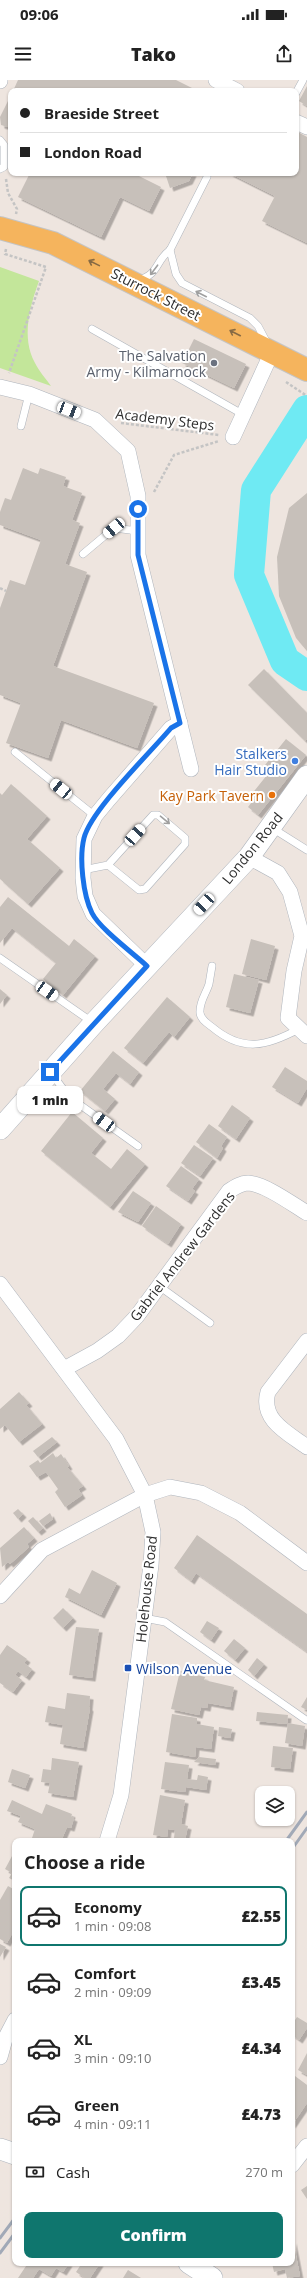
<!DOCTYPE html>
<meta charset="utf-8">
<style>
:root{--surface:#fff;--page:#f6f6f6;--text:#222;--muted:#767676;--line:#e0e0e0;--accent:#0f766e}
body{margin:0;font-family:"Open Sans",sans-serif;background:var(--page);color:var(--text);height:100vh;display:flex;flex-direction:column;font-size:15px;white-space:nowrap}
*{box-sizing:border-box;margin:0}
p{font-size:13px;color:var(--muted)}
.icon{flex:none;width:22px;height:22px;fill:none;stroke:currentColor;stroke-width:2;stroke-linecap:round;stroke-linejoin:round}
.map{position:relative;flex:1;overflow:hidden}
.panel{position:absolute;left:12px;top:1758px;width:283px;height:428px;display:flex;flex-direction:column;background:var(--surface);border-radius:8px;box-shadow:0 1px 3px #0004}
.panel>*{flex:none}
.banner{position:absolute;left:8px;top:8px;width:291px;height:88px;border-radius:8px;box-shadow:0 1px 3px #0004;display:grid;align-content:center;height:88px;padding:0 12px;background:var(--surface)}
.fabs{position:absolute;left:255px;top:1706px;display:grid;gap:8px}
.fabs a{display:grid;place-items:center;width:40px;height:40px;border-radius:8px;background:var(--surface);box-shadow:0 1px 3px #0004;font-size:20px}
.end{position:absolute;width:18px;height:18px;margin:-9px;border:5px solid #1a73e8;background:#fff;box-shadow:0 0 0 2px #fff}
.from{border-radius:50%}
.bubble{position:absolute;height:28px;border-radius:8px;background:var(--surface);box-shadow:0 1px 3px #0004;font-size:13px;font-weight:800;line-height:28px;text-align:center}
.car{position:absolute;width:12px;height:24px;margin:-12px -6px;border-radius:5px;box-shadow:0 0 3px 1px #0007;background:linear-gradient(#fff 24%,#345 0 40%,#fff 0 76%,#345 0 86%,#fff 0)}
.banner b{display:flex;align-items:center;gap:14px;height:38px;font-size:15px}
.banner b+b{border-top:1px solid var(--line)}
.banner i{width:10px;height:10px;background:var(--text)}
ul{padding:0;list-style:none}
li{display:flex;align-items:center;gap:12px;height:60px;margin:0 8px 6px;padding:0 4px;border:2px solid transparent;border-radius:8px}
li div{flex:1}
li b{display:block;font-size:15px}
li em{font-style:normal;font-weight:800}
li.on{border-color:var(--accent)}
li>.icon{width:36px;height:36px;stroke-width:1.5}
h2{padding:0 12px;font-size:18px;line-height:48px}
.pay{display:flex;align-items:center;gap:10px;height:44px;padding:0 12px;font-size:15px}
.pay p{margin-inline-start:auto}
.action{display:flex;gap:8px;margin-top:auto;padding:8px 12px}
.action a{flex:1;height:46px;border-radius:8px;background:var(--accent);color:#fff;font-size:16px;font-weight:800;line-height:46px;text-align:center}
.status{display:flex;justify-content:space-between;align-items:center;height:28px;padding:0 20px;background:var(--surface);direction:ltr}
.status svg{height:11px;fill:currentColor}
header{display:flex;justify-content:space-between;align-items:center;height:52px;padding:0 12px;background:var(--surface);font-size:18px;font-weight:800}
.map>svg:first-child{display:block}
.green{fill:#c3e69a}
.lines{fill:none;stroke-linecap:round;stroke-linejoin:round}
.river{stroke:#6feaf3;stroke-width:30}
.building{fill:#c7c0ba;filter:url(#shadow)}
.lane-casing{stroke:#afb5bd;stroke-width:8}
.street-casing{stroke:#afb5bd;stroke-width:16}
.secondary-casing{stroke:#afb5bd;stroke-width:22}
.primary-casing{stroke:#c4c4c4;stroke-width:24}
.path{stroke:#c4c4c4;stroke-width:2.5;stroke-dasharray:3 2;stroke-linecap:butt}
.lane{stroke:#fff;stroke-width:7}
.street{stroke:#fff;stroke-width:15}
.secondary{stroke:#fff;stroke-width:21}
.primary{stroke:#f5b45d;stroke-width:22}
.rail{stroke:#a1a9b7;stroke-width:3}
.oneway{stroke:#876a43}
.oneway2{stroke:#a0a0a0}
.route{stroke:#1a73e8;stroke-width:5}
.worship-dot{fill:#6b7280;stroke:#fff;stroke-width:1.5}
.shop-dot{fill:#3f7fe0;stroke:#fff;stroke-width:1.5}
.food-dot{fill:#e8710a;stroke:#fff;stroke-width:1.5}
.transit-dot{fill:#1a4fb4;stroke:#fff;stroke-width:1.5}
.labels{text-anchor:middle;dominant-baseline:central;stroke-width:4;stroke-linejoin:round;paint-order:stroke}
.street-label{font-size:14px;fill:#2d2d2d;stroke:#fff}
.worship-label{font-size:14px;fill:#5b616d;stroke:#fff;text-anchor:end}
.shop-label{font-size:14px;fill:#366cbe;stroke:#fff;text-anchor:end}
.food-label{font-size:14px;fill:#c56008;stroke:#fff;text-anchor:end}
.transit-label{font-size:14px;fill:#164399;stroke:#fff;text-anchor:start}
</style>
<div class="status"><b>09:06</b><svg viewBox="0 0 49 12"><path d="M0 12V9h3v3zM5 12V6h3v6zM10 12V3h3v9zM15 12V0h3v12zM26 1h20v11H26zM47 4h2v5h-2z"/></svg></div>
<header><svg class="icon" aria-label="menu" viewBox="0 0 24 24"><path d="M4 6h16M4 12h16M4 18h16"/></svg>Tako<svg class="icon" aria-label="share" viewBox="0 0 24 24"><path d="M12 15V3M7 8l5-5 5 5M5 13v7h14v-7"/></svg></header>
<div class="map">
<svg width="307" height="2198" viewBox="0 0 307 2198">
<defs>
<filter id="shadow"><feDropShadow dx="3.5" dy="3.5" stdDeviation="0" flood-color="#0004"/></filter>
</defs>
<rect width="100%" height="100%" fill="#eee5df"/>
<path class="green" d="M 0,187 L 39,201 C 30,226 21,257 35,283 C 39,291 46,299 51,306 L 0,288 Z"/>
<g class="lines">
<polyline class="river" points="307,330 256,410 249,495 285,581 307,596"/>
</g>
<g class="building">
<polygon points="18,0 176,0 198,11 13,11"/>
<polygon points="307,6 307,26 299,21"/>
<polygon points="11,15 11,48 8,47 1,45 0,37"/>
<polygon points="296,51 307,57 307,163 262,141 275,116 229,93 296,93"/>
<polygon points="30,93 133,93 161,107 149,131 120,117 101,157 18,117"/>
<polygon points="165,93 193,93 189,101 170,108"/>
<polygon points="194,259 246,284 234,308 182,283"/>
<polygon points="23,388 38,394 40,388 66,397 63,406 82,413 72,440 80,443 65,484 87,492 53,586 154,623 137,668 61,640 48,678 6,663 21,623 0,615 0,528 10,500 25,505 41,460 0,445 0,432 5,418 11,420"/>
<polygon points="307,413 307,571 296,558 279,516 277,477 289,428"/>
<polygon points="264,589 307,633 307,659 305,661 248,605"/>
<polygon points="286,659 306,675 258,735 248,727 255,718 251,715 267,695 261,690"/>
<polygon points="11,704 47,736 27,759 60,788 28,824 0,799 0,713 2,715"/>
<polygon points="8,817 69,866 74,859 95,876 63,915 43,899 56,883 12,848 0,863 0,827"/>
<polygon points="251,859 275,866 266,900 242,894"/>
<polygon points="234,894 259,900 250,933 226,927"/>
<polygon points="0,909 7,915 0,924"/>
<polygon points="167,917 190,937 174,957 169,952 143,983 124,968"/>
<polygon points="113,971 139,992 130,1004 116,993 103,1009 115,1019 105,1031 80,1011"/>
<polygon points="285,987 307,1001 307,1008 298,1023 272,1007"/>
<polygon points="232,1025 250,1038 236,1059 218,1046"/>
<polygon points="72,1032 103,1058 91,1073 111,1089 127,1069 145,1084 110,1127 41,1071"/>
<polygon points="209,1044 227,1057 221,1066 223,1068 217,1078 196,1062"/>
<polygon points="194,1065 213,1078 200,1096 181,1083"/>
<polygon points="181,1086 199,1099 192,1109 195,1111 188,1121 166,1106"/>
<polygon points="133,1111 151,1123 138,1142 118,1132"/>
<polygon points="156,1126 181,1144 168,1164 142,1146"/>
<polygon points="19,1312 29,1323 26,1325 42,1344 19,1362 5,1345 0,1349 0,1329"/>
<polygon points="52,1357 57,1362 38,1377 33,1371"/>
<polygon points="53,1373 56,1378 61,1374 69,1386 67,1387 83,1406 78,1409 82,1415 65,1427 55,1412 58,1409 46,1392 37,1397 29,1386 38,1380 40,1383"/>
<polygon points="18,1429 23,1434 18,1439 13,1433"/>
<polygon points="50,1433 53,1439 43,1446 39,1441"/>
<polygon points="33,1437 43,1448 38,1452 28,1441"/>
<polygon points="24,1447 34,1458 27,1464 29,1467 10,1484 8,1482 2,1487 0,1468"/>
<polygon points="197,1455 307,1534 307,1572 196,1493 191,1501 174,1488"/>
<polygon points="92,1490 117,1503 101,1535 65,1517 69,1508 80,1514"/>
<polygon points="63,1528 73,1538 63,1548 53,1538"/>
<polygon points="207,1541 219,1548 211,1560 200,1552"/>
<polygon points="76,1547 99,1549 92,1598 69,1595"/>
<polygon points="234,1559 245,1568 235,1580 224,1571"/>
<polygon points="7,1565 27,1579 24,1583 32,1589 26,1597 18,1591 15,1595 22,1600 13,1612 0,1603 0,1575"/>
<polygon points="257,1578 264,1584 254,1596 248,1590"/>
<polygon points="180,1591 205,1597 204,1600 234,1607 230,1627 208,1623 207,1628 201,1627 199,1635 171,1629"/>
<polygon points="67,1613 90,1616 89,1627 90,1628 83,1668 60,1664 63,1645 45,1642 48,1626 65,1629"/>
<polygon points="307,1617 307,1630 301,1627"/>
<polygon points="257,1632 288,1635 287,1644 256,1641"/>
<polygon points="172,1634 197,1638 197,1644 214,1647 211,1669 196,1667 195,1677 166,1672"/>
<polygon points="288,1643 305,1646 302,1666 285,1663"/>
<polygon points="219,1647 232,1649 230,1658 218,1656"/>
<polygon points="273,1666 293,1668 290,1689 271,1687"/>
<polygon points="199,1677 216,1679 215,1685 194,1682"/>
<polygon points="52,1678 79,1682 73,1717 48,1713 50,1703 41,1702 43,1689 51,1690"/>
<polygon points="165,1682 189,1685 187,1699 197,1700 198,1695 208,1697 206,1710 186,1707 185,1712 161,1709"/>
<polygon points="12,1689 30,1695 25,1708 8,1702"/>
<polygon points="160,1715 185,1720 181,1744 188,1746 185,1760 174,1758 175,1750 168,1749 167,1757 153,1755"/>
<polygon points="12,1720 42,1734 46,1724 72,1734 71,1737 74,1738 71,1748 67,1747 61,1761 31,1761 35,1749 18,1742 21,1736 7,1731"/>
<polygon points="12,1776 15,1778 15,1801 9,1798 12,1793 5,1789"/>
<polygon points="8,1806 15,1810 15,1848 7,1863 0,1859 0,1820"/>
<polygon points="0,1864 6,1867 0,1877"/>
<polygon points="297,1937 307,1943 307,1948 299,1960 292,1955 292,1945"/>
<polygon points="307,1973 307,1995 298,1990"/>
<polygon points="295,1996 307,2005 307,2023 292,2045 292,2000"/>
<polygon points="307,2106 307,2119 301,2110"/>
<polygon points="293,2160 300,2196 287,2198 285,2189 274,2192 272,2183 292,2183"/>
<polygon points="28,2183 69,2183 63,2192 56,2188 51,2196 39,2189 33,2198 18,2198"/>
<polygon points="82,2183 100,2183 90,2198 85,2198 76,2192"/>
<polygon points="128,2190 141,2198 123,2198"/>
</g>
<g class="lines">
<defs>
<g id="lane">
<polyline points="296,13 303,0"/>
<polyline points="0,60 4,65 4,87 0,89"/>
<polyline points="170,170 176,194 182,203 250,238 258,246 267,263"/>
<path d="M 138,200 C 159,195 155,181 170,170 L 207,97"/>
<polyline points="92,249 244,335"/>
<polyline points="21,346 29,314"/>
<polyline points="83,474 114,448 138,451"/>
<polyline points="15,672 95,736"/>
<polyline points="272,748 307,770"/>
<polyline points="83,790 108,785 153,735 158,735 185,758 185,764 145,809 139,810 108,785"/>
<polyline points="0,878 92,942"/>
<path d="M 212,886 C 211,892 210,898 209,904 C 206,914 199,922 200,933 C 201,940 207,943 212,947 C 243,973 267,966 299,949"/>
<polyline points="52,994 69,1017 138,1066"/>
<polyline points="159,1206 210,1243"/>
<polyline points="144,1538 165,1542 306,1640"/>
</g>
<g id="street">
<polyline points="216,0 237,11"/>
<polyline points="0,1 0,0"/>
<polyline points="296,42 307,47"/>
<polyline points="0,307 29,314 95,340 128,371 138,416 138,475 191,689"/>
<polyline points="233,357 272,272"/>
<polyline points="249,777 278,793 290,812 302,856 294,891 288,938 307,956"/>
<polyline points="147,886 93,834 85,816 83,798 84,759 95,736 109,719 171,648 180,643"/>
<polyline points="0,1204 116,1359 145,1415 153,1452 151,1485 121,1715 107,1761"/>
<path d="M 307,1261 L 268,1312 C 260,1340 288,1353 307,1367"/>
<path d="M 64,1289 L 97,1271 L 118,1256 L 137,1236 L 229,1111 C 235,1107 241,1103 248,1103 C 265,1104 292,1124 307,1133"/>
<polyline points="0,1516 42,1470 145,1415 170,1407 201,1413 240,1433 307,1483"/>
<polyline points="0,1977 5,1959 15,1940"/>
<polyline points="292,2085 307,2066"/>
</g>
<g id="secondary">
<polyline points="0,1049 94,943 249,777 307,696"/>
<polyline points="0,2069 15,2074"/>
<polyline points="189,2183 212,2198"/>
</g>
<polyline id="primary" points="0,148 53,163 307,290"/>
</defs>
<use href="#lane" class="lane-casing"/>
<use href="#street" class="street-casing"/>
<use href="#secondary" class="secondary-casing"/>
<use href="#primary" class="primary-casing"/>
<g class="path">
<polyline points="6,99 8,113 17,129 16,134"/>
<polyline points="6,169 5,174 46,187 9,293"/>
<polyline points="286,302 307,316"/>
<polyline points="121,343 219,355"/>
<polyline points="154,412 174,375 219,361"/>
<polyline points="0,508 6,511"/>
</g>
<use href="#lane" class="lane"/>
<use href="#street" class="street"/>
<use href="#secondary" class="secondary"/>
<use href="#primary" class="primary"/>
<g class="rail">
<polyline points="286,1761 307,1732"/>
<polyline points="292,1769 307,1748"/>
<polyline points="0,2158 15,2138"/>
<polyline points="0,2173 15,2153"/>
</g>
</g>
<defs><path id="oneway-shaft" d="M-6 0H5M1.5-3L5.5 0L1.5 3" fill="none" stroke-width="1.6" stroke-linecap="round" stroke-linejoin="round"/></defs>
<g class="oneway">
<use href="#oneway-shaft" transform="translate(94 183) rotate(-154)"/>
<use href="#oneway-shaft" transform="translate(235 253) rotate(-153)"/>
</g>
<g class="oneway2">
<use href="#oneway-shaft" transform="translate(154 190) rotate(127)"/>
<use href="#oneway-shaft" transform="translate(201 214) rotate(-153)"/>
<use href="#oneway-shaft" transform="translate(165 740) rotate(40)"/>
</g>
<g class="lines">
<path class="route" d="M 50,992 L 147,886 C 133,873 100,849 92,833 C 83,815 79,778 84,758 C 91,730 150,673 171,648 L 180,643 L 138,475 L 138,429"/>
</g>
<circle class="worship-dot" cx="214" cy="283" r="4"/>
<circle class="shop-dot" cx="295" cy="681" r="4"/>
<circle class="food-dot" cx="272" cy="715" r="4"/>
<rect class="transit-dot" x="124" y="1584" width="8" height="8" rx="2"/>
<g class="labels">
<g class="street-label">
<text transform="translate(156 214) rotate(27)">Sturrock Street</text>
<text transform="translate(165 339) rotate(7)">Academy Steps</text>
<text transform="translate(252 768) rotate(-51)">London Road</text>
<text transform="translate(182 1176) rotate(-52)">Gabriel Andrew Gardens</text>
<text transform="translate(146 1509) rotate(-84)">Holehouse Road</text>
</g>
<g class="worship-label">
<text x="206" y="275">The Salvation<tspan x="206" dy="16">Army - Kilmarnock</tspan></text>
</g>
<g class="shop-label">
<text x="287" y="673">Stalkers<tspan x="287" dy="16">Hair Studio</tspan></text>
</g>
<g class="food-label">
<text x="264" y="715">Kay Park Tavern</text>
</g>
<g class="transit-label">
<text x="136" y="1588">Wilson Avenue</text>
</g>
</g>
</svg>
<div class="fabs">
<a><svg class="icon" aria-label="layers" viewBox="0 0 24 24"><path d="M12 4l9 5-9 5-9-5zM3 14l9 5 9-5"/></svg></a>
</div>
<i class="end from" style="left:138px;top:429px"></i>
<i class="end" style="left:50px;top:992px"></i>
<div class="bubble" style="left:17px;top:1006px;width:66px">1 min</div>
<i class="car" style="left:69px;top:330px;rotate:111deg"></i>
<i class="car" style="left:114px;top:448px;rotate:230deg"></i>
<i class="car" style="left:61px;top:709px;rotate:309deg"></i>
<i class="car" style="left:135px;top:755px;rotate:42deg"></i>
<i class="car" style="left:204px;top:824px;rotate:223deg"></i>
<i class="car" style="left:47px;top:911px;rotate:124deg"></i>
<i class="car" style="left:104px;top:1042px;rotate:306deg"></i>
<div class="banner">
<b><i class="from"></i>Braeside Street</b>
<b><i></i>London Road</b>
</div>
<section class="panel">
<h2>Choose a ride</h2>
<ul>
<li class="on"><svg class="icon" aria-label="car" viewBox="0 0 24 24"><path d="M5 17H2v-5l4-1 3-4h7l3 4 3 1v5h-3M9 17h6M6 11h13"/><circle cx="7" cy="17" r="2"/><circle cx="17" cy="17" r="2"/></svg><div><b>Economy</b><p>1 min · 09:08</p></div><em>£2.55</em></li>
<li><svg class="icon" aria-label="car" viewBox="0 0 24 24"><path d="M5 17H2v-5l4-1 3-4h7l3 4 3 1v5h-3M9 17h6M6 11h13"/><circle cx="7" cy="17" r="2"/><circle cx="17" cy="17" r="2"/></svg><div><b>Comfort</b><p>2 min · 09:09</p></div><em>£3.45</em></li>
<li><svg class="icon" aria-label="car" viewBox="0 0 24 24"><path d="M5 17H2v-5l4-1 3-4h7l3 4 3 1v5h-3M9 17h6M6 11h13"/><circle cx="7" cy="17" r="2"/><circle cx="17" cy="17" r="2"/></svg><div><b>XL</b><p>3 min · 09:10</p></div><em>£4.34</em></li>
<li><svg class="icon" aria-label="car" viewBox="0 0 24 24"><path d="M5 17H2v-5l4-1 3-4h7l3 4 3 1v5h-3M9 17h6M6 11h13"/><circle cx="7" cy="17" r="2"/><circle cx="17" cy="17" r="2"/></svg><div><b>Green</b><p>4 min · 09:11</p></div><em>£4.73</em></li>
</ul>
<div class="pay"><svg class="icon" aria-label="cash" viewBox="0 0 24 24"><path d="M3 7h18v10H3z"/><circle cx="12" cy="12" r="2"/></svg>Cash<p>270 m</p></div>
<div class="action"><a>Confirm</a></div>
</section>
</div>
